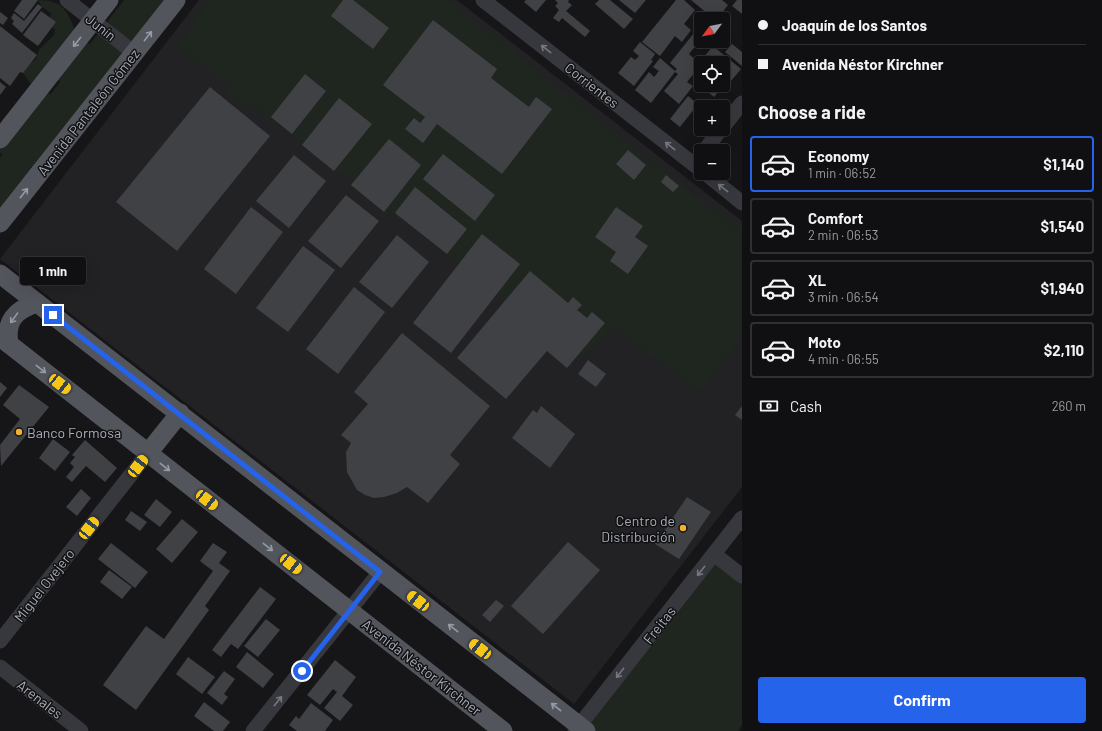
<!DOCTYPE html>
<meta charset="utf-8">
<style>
:root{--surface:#101012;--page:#19191b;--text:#f1f3f6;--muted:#9c9d9f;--line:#303032;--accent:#2563eb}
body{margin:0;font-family:Barlow,sans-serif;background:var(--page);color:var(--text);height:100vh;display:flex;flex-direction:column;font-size:15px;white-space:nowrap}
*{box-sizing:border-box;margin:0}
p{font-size:13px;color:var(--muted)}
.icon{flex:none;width:22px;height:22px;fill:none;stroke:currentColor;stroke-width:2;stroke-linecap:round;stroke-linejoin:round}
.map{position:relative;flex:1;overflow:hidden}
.panel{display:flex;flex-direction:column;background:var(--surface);width:360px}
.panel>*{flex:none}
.guide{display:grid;align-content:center;height:88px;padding:0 16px;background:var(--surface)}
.needle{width:26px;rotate:238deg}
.tools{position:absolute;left:694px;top:12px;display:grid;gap:8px}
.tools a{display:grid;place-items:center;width:36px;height:36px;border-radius:4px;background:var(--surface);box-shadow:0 4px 16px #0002,0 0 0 1px var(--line);font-size:20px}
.end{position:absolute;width:18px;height:18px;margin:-9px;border:5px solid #2563eb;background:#fff;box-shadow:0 0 0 2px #fff}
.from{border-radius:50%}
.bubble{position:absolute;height:28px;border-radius:4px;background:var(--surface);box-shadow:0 4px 16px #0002,0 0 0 1px var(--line);font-size:13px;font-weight:700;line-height:28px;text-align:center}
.car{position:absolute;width:12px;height:24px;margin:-12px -6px;border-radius:5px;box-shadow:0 0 3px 1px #0007;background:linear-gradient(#f5c518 24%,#345 0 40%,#f5c518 0 76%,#345 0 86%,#f5c518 0)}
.guide b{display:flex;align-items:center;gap:14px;height:38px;font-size:15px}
.guide b+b{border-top:1px solid var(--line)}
.guide i{width:10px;height:10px;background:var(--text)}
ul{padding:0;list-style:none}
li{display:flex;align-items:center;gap:12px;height:56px;margin:0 8px 6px;padding:0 8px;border:2px solid var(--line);border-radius:4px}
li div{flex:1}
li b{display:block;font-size:15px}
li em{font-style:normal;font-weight:700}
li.active{border-color:var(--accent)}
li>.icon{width:36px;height:36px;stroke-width:1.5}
h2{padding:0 16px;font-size:18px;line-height:48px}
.pay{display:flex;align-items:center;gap:10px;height:44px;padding:0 16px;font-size:15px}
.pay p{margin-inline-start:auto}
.action{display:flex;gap:8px;margin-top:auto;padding:8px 16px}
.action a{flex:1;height:46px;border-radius:4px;background:var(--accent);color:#fff;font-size:16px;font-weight:700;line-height:46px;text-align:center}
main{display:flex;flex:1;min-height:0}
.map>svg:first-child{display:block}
.built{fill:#222225}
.green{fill:#1e261f}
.building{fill:#404145}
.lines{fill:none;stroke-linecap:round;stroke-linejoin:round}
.minor{stroke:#37383d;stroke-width:15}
.major{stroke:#53555c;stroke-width:19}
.oneway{stroke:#979ba6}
.oneway2{stroke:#757881}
.route{stroke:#2563eb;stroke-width:5}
.poi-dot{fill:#f2b134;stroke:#111113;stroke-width:1.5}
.labels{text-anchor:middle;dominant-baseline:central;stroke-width:3;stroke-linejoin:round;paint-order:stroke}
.street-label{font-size:14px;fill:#a8adb8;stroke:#111113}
.poi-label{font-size:14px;fill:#a8adb8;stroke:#111113;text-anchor:start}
</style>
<main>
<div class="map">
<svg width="742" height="731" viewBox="0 0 742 731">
<rect width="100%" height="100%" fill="#161618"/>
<polygon class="built" points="199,0 457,0 742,221 742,487 574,704 0,259"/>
<g class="green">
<path d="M 38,0 C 64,0 67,12 76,32 L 35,85 L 30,83 L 23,73 L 28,65 L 36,59 L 39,50 L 54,35 L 55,30 L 49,23 L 51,13 L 42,7 Z"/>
<polygon points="124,0 165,0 0,228 0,158 2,155 0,152 0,144 46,90 50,95 60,82 56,76 86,43 90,44"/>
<path d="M 210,0 L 448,0 L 742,233 L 742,337 L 699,392 L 614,328 L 581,359 L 250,103 C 240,108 237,105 229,98 L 229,91 L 231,89 L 177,47 Z"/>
<polygon points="715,561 742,582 742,725 738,731 592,731 585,726"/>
</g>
<g class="building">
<polygon points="22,0 38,0 24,19 14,11"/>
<polygon points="343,0 353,0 389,28 373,49 331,16"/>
<polygon points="526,0 546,0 536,12 524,2"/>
<polygon points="555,0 569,0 568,2 572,5 566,11 590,31 585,37 562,18 559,22 553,18 559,10 555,6 558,3"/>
<polygon points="599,0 610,0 633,19 624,29 595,4"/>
<polygon points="619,0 646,0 635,13"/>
<polygon points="676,0 684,0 695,10 684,24 691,30 682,42 675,36 660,56 642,42"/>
<polygon points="691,0 722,0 728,5 717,19 714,19"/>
<polygon points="737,0 742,0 742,14 732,6"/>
<polygon points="38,4 42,7 22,33 12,24 14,21 11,18 14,13 24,21"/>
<polygon points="41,11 56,22 38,46 23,35"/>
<polygon points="0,12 8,18 3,25 0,23"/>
<polygon points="433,20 497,69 491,78 529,107 536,97 552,109 502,174 437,124 423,143 405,129 414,118 420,123 425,117 383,85"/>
<polygon points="0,26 37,55 23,73 20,72 10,86 0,78"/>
<polygon points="694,33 701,39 689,54 699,63 713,46 706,41 717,41 713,46 741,69 726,87 724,84 714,97 697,83 701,78 701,85 723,85 723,63 701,63 701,75 696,71 687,82 693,86 679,104 664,91 678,74 675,72 651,103 635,90 649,72 654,77 659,71 653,67 660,58 675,71 677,69 670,63"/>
<polygon points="640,42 655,54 651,60 653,61 634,86 618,73 631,57 635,60 639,56 633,51"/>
<polygon points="732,44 742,52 742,66 725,52"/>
<polygon points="305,74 326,91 292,134 271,117"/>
<polygon points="0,82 6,87 0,95"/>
<polygon points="210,87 270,136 177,251 116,202"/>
<polygon points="688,96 698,104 680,127 670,119"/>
<polygon points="339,98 372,124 334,171 302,145"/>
<polygon points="389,139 421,165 384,212 351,185"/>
<polygon points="628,150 646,165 634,180 616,164"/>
<polygon points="443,154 495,195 475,221 423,179"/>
<polygon points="294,155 326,181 289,228 256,201"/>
<polygon points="666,175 679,186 673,192 661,182"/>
<polygon points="415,187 467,229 447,254 395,213"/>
<polygon points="346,195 379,221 341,268 308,241"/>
<polygon points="251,207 283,232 236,294 204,269"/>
<polygon points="616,207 643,226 635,237 648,246 628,274 610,261 616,252 595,237"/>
<polygon points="482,234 520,264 451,353 413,323"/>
<polygon points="397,235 429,262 392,308 359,282"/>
<polygon points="303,246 335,270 288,332 256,308"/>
<polygon points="530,271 568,303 573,297 582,305 577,310 587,318 592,312 605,323 567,368 547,351 506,399 457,358"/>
<polygon points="354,287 385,312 338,374 306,349"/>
<polygon points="402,333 490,406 450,455 460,464 428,503 407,487 397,493 384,497 374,498 365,495 357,490 347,472 346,452 351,443 341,435 368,404 354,392"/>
<polygon points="588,360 606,374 596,387 578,374"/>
<polygon points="0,382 7,388 0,397"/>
<polygon points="19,385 49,407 1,466 0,445 20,419 3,405"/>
<polygon points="541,406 575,434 550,468 512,438 533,410 537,413"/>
<polygon points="742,406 742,420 735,415"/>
<polygon points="53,439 70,452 55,471 39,458"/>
<polygon points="85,440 117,468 105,482 86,466 72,482 66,477 74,467 70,463 75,457 72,455"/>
<polygon points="81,489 91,498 77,516 66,507"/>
<polygon points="687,497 711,512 679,559 655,544"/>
<polygon points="156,499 172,512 160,527 144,515"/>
<polygon points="131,511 147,522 140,531 125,520"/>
<polygon points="182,519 198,532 172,563 156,549"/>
<polygon points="568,542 600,570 543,634 511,606"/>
<polygon points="111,543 148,572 135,588 98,559"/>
<polygon points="213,543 227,552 219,563 230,571 205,606 209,610 136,710 103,685 146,626 164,639 213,571 200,561"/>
<polygon points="109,570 132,587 122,599 100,582"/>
<polygon points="260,587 276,599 238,649 231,644 221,657 212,650"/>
<polygon points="496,600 504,606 490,622 482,615"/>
<polygon points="266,619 280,630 258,657 244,646"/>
<polygon points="247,652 274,674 263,688 236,667"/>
<polygon points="188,657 215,677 202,694 176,674"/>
<polygon points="335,660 356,677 342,696 353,705 340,721 324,708 337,692 333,689 320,705 307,695"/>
<polygon points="224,671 235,679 224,694 228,697 222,705 207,693"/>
<polygon points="204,702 230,722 223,731 214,731 194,716"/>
<polygon points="311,703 333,720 325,731 297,731 289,725 296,716 299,719"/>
</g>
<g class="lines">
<g class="minor">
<polyline points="67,0 134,53"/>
<polyline points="483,0 701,170"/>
<polyline points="723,127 742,103"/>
<polyline points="704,151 721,129"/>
<polyline points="705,173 742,203"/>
<polyline points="714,554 742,576"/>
<polyline points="0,641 148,453"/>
<polyline points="0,667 81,731"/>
<polyline points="253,731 380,572"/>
<polyline points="575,731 742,518"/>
</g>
<g class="major">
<polyline points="0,139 109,0"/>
<polyline points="0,223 176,0"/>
<polyline points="0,274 586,731"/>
<polyline points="0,337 503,731"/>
<path d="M 9,344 C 5,321 15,310 37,303"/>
<polyline points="148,453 180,413"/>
</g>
</g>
<defs><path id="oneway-shaft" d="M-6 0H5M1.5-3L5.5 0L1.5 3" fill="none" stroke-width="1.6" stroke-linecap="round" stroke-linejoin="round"/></defs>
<g class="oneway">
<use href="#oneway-shaft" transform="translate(148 36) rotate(-52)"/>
<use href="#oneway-shaft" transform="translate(77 42) rotate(128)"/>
<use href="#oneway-shaft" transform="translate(24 193) rotate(-52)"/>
<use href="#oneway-shaft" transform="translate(14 318) rotate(126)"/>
<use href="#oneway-shaft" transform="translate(41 369) rotate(38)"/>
<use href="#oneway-shaft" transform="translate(165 467) rotate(38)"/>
<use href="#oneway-shaft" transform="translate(268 547) rotate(38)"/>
<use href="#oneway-shaft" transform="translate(453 628) rotate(-142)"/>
<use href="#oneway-shaft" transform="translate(556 707) rotate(-142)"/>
</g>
<g class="oneway2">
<use href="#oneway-shaft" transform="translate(546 49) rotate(-142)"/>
<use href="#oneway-shaft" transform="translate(670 146) rotate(-142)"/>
<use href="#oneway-shaft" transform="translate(723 188) rotate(-142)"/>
<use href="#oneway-shaft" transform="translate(701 571) rotate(128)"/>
<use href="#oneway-shaft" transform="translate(620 673) rotate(128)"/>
<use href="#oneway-shaft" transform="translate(278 701) rotate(-51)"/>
</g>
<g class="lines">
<polyline class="route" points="53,315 380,572 302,671"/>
</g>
<g class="poi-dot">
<circle cx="19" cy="432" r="4"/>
<circle cx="683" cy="528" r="4"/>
</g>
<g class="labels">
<g class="street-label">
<text transform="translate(101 27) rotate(38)">Junín</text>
<text transform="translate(592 85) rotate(38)">Corrientes</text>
<text transform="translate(88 112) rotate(-52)">Avenida Pantaleón Gómez</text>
<text transform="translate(44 585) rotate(-52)">Miguel Ovejero</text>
<text transform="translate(659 625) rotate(-52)">Freitas</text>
<text transform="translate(422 667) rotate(38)">Avenida Néstor Kirchner</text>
<text transform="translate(40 699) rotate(38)">Arenales</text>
</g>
<g class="poi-label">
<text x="27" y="432">Banco Formosa</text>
<text x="675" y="520" text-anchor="end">Centro de<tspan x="675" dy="16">Distribución</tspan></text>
</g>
</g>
</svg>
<div class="tools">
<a><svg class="needle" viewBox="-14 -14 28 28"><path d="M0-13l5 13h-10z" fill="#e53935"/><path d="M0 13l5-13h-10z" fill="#9c9d9f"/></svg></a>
<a><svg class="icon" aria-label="locate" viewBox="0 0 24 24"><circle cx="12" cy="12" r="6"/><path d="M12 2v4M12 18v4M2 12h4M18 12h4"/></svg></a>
<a>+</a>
<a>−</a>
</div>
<i class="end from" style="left:302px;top:671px"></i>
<i class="end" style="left:53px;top:315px"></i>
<div class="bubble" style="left:20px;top:257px;width:66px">1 min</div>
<i class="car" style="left:60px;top:384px;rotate:128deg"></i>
<i class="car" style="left:138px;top:466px;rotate:38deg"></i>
<i class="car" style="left:207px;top:500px;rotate:128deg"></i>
<i class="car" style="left:89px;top:528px;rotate:38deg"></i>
<i class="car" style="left:291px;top:564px;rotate:128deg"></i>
<i class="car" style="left:418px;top:601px;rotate:308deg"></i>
<i class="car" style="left:480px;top:649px;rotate:308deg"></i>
</div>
<section class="panel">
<div class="guide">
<b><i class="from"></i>Joaquín de los Santos</b>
<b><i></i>Avenida Néstor Kirchner</b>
</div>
<h2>Choose a ride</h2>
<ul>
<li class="active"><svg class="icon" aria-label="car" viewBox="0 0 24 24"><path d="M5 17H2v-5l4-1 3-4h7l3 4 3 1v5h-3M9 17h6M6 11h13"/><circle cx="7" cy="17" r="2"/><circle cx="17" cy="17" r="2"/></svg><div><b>Economy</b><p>1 min · 06:52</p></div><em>$1,140</em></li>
<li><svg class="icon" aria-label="car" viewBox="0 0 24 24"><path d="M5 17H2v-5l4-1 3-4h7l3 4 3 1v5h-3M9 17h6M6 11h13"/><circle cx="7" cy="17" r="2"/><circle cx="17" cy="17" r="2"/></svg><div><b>Comfort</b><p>2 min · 06:53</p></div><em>$1,540</em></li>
<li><svg class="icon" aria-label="car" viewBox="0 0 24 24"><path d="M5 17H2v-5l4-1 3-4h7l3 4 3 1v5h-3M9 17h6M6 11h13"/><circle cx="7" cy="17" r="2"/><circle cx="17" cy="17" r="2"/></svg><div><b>XL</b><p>3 min · 06:54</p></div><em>$1,940</em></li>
<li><svg class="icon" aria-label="car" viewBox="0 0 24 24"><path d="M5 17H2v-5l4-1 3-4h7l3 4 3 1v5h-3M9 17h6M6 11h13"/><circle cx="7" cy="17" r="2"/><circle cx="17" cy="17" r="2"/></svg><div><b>Moto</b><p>4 min · 06:55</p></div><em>$2,110</em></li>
</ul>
<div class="pay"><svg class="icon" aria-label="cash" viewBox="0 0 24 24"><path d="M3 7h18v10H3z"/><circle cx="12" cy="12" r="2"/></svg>Cash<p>260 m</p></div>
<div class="action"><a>Confirm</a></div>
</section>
</main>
